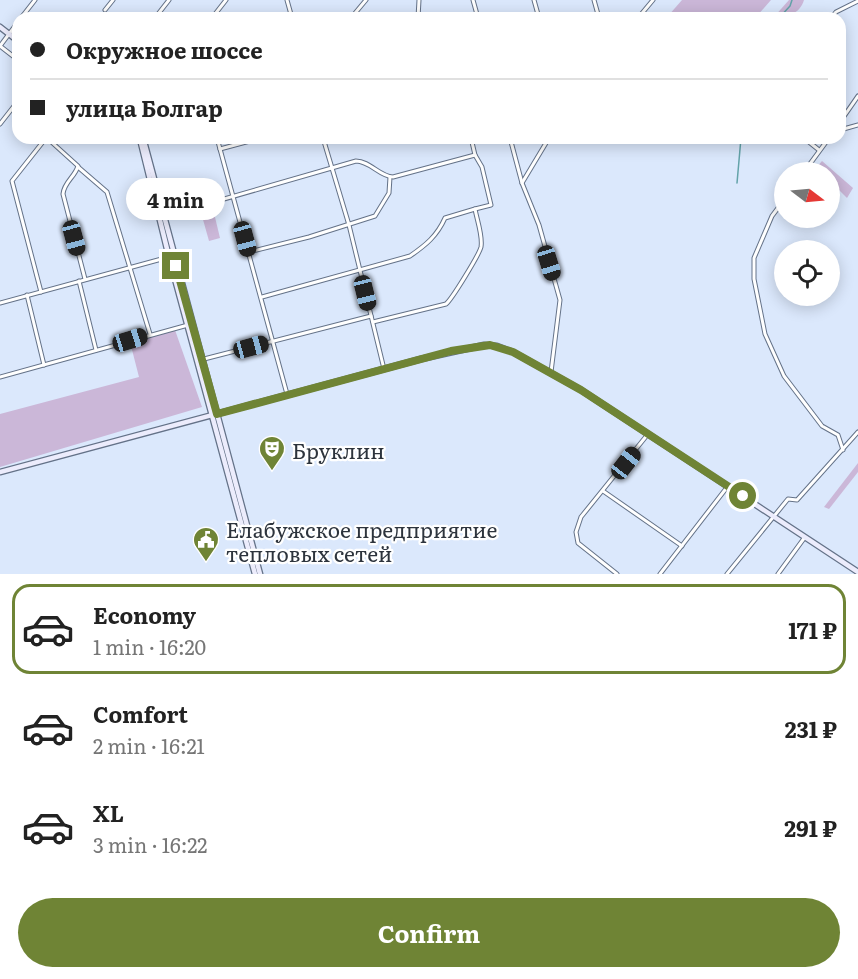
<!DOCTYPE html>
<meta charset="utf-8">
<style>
:root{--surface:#fff;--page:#f6f6f6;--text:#222;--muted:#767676;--line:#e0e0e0;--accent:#6f8435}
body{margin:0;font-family:Literata,serif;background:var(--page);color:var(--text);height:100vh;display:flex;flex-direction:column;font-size:22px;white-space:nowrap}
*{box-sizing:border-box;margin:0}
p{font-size:20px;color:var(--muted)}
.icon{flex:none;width:33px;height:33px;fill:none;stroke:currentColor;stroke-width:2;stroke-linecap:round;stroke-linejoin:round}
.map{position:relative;height:574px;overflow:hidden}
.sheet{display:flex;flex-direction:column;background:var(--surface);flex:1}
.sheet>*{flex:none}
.guide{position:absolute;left:12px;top:12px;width:834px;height:132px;border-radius:18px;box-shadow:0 3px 15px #0003;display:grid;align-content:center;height:132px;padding:0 18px;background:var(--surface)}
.needle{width:39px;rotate:106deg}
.fabs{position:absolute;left:774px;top:162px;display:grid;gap:12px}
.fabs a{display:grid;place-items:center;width:66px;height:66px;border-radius:50%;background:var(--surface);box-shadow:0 3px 15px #0003;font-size:30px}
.end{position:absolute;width:27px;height:27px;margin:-14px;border:8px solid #6f8435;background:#fff;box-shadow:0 0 0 3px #fff}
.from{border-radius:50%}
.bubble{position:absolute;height:42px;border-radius:21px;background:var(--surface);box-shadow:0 3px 15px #0003;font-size:20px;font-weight:700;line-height:42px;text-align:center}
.car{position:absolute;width:18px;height:36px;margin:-18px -9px;border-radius:8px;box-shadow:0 0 4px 2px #0007;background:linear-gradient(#222 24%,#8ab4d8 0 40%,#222 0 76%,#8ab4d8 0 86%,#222 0)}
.guide b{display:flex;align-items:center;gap:21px;height:57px;font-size:22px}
.guide b+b{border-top:2px solid var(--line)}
.guide i{width:15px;height:15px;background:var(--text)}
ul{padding:10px 0 0;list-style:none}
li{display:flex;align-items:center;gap:18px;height:90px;margin:0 12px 9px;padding:0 6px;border:3px solid transparent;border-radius:18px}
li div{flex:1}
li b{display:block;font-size:22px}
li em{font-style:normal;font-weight:700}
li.current{border-color:var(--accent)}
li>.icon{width:54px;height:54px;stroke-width:1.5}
.action{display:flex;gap:12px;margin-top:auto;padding:12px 18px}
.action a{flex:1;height:69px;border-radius:36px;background:var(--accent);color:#fff;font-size:24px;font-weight:700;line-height:69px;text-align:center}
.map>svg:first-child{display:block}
.green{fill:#cbb7d8}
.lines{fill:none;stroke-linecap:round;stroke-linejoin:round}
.stream{stroke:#63a3a9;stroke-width:1.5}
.street-casing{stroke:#647288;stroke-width:5}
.secondary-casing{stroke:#647288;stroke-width:7}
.street{stroke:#fff;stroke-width:3}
.secondary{stroke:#ececfc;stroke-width:4.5}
.route{stroke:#6f8435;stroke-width:8}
.labels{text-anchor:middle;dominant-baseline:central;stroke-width:4.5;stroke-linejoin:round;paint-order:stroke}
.poi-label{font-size:21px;fill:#2d343d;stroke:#fff;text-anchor:start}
</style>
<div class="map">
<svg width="858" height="574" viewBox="0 0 858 574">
<rect width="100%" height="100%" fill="#dbe8fc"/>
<g class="green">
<polygon points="682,0 771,0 755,18 669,18 668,16"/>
<path d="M 789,0 L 804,0 C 800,14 786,18 773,18 Z"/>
<polygon points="822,161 853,188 847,198 830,181 830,172 821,172 816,168"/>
<polygon points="214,213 220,238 209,241 202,216"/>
<polygon points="175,330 202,407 0,467 0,414 139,377 130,342"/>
<polygon points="858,463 858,472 829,509 824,507"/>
</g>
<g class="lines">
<g class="stream">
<polyline points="779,18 790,6 792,0"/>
<polyline points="737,183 741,138"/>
</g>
<defs>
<g id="street">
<polyline points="287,0 292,18"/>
<polyline points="473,0 478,18"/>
<polyline points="534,0 539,18"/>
<polyline points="594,0 599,18"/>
<polyline points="105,10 113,0"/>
<polyline points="21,18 35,0"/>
<polyline points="155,18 169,0"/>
<polyline points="212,18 226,0"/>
<polyline points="351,18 366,0"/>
<polyline points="418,18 419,0"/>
<polyline points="638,18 653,0"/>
<polyline points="831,18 836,12 858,1"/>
<polyline points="0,46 18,22"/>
<polyline points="0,46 18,60"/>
<polyline points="840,122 858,96"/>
<polyline points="0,124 18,101"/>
<polyline points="840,130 858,125"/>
<path d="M 47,138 L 78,166 C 75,177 64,182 63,194 L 85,279"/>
<polyline points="217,138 287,394"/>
<polyline points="323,138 349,225 384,369"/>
<polyline points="510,138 522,183 539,225 560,300 551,372"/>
<polyline points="804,138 819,150"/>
<polyline points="220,149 261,138"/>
<polyline points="78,167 107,192 150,334"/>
<polyline points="804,172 829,138"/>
<polyline points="522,183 549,138"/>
<polyline points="784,200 772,216 754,258 754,279 765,334 784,376 822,426 838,435 843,450"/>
<path d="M 165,216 L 356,161 C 370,161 379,176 393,177 L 475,155"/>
<polyline points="249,252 309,237 375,216 389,193 390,177"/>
<polyline points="79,281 96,350"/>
<polyline points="41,292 12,181 46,138"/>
<polyline points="27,295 44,365"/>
<path d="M 262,297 L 410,256 C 426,245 437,236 445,218 L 475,209"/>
<polyline points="0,303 169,257"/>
<path d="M 373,322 L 446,304 C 452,299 479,255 481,247 C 483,236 477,220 475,209 L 491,205 L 482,167 L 475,155 L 471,138"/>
<polyline points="204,359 371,316"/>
<polyline points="0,377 188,325"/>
<polyline points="603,491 682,546"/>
<polyline points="617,574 578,543 576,532 581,517 648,434"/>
<polyline points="660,574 728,486"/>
<polyline points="727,574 788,499 797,500 858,432"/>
<polyline points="778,574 805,537"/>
</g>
<g id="secondary">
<polyline points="0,27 18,41"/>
<polyline points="139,138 145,145 260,574"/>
<polyline points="140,139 169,257 255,574"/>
<polyline points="0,472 421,359 484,345 497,346 513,352 581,390 858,572"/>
</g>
</defs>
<use href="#street" class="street-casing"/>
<use href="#secondary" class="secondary-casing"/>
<use href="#street" class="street"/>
<use href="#secondary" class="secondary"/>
</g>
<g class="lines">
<polyline class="route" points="176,266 217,414 451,351 490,345 513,352 581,390 743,496"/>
</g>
<defs>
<symbol id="theatre-pin" viewBox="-11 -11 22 30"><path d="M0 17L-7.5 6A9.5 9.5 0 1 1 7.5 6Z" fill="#6f8435" stroke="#fff"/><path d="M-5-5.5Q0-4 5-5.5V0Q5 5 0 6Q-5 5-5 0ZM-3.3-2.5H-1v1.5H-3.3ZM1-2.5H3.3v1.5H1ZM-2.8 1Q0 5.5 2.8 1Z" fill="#fff"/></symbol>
<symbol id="civic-pin" viewBox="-11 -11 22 30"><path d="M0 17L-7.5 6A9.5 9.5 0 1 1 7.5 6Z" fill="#6f8435" stroke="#fff"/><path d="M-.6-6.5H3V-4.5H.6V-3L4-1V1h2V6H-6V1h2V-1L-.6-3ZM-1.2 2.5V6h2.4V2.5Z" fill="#fff"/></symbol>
</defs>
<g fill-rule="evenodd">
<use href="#theatre-pin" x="257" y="434" width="30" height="40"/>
<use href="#civic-pin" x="191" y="525" width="30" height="40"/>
</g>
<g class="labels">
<g class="poi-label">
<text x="292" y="449">Бруклин</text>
<text x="226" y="528">Елабужское предприятие<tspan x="226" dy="24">тепловых сетей</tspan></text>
</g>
</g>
</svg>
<div class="fabs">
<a><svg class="needle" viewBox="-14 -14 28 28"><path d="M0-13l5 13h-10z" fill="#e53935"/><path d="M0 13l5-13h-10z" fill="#767676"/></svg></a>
<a><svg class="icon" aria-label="locate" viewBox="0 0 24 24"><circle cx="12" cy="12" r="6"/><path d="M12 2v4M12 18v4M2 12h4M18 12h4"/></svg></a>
</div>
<i class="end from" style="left:743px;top:496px"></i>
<i class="end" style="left:176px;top:266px"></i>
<div class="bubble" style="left:126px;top:178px;width:99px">4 min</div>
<i class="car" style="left:74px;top:238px;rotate:165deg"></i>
<i class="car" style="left:245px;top:239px;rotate:165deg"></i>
<i class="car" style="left:549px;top:263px;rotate:163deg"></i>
<i class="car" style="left:365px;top:293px;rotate:166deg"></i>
<i class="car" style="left:130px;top:340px;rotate:73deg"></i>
<i class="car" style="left:251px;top:347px;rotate:75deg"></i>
<i class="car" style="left:626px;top:463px;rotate:38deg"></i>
<div class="guide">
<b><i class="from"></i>Окружное шоссе</b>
<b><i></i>улица Болгар</b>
</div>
</div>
<section class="sheet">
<ul>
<li class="current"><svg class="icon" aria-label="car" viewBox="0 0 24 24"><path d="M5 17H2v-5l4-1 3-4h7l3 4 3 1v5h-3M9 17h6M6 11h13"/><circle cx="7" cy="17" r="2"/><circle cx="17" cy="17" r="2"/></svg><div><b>Economy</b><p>1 min · 16:20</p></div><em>171 ₽</em></li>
<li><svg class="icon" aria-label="car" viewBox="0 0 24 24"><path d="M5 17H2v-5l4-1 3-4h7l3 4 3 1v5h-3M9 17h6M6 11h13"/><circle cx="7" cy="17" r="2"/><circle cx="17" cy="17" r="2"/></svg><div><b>Comfort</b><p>2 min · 16:21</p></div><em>231 ₽</em></li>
<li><svg class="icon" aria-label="car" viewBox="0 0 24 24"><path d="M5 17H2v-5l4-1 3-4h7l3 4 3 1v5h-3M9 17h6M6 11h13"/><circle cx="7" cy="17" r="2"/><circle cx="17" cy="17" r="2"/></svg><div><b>XL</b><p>3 min · 16:22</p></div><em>291 ₽</em></li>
</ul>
<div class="action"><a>Confirm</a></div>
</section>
